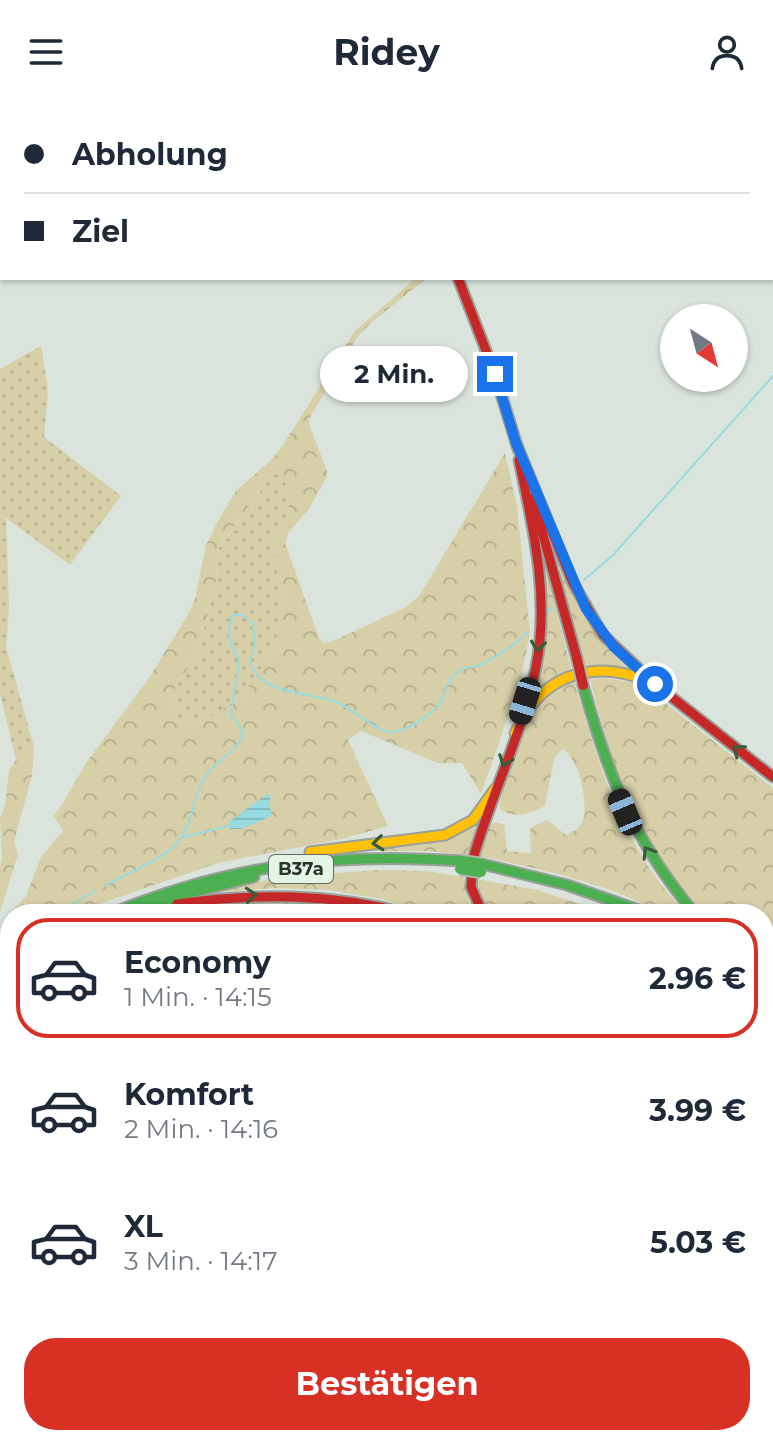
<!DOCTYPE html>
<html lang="de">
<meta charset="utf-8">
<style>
:root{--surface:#fff;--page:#f2f2f3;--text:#1f2937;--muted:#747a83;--line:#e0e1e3;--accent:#d93025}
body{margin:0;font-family:Montserrat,sans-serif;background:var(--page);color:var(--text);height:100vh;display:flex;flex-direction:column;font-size:30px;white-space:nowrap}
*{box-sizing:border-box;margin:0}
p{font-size:26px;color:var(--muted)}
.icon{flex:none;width:44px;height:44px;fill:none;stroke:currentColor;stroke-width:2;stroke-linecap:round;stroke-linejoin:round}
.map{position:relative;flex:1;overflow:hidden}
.panel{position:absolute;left:0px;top:800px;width:774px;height:542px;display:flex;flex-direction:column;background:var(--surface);border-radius:32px 32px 0 0;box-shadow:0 2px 6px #0004}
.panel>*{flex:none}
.guide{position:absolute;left:0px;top:0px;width:774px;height:176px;box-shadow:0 2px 6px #0004;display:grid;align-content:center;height:176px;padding:0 24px;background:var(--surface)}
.needle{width:52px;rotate:144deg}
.tools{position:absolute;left:660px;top:200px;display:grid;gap:16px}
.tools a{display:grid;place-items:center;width:88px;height:88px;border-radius:50%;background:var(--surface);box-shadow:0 2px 6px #0004;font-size:40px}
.end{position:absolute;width:36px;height:36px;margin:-18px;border:10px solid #1a73e8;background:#fff;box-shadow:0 0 0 4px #fff}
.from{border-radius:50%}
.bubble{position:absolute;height:56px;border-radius:28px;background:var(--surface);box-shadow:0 2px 6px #0004;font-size:26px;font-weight:700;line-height:56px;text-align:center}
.car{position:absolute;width:24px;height:48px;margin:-24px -12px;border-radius:10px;box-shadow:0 0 6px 2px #0007;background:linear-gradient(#222 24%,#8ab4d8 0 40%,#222 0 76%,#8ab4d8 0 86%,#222 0)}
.guide b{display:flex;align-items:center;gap:28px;height:76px;font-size:30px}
.guide b+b{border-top:2px solid var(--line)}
.guide i{width:20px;height:20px;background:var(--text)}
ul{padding:14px 0 0;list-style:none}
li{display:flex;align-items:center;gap:24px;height:120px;margin:0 16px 12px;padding:0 8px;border:4px solid transparent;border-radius:32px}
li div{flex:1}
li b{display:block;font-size:30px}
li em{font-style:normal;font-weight:700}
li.active{border-color:var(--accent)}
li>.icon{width:72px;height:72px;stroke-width:1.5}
.button{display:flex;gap:16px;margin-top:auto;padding:16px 24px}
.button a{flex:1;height:92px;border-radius:32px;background:var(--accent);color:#fff;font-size:32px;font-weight:700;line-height:92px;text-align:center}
header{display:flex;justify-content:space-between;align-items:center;height:104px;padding:0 24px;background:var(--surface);font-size:36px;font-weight:700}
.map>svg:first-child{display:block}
.grass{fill:url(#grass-dots)}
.forest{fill:url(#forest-crowns);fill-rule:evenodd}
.water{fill:url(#water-rules)}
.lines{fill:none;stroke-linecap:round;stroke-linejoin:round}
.stream{stroke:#96dbe0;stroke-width:2}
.street-casing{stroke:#99a099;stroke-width:10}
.fast-casing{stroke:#99a099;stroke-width:13}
.slow-casing{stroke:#99a099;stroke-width:13}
.jam-casing{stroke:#99a099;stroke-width:13}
.street{stroke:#f9fbfa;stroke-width:6}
.fast{stroke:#4caf50;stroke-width:9}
.slow{stroke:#ffc107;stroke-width:9}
.jam{stroke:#c62828;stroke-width:9}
.fast-bridge-casing{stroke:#b0b7a8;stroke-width:14;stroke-linecap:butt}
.jam-bridge-casing{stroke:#b0b7a8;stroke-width:14;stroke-linecap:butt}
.fast-bridge{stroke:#4caf50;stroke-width:10}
.jam-bridge{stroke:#c62828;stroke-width:10}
.oneway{stroke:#385e39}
.route{stroke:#1a73e8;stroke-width:10}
.labels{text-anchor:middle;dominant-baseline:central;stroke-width:8;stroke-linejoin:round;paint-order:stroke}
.shield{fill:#e3f5e5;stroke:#646d64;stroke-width:2}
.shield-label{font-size:18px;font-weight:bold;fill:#2d332d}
</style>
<header><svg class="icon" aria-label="menu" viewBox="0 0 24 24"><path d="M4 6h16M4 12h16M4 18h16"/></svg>Ridey<svg class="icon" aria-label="person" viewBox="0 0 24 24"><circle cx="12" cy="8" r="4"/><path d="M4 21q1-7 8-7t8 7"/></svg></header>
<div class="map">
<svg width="773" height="1341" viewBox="0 0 773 1341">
<defs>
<pattern id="grass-dots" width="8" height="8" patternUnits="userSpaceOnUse" patternTransform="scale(2)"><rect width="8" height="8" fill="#d7cfa8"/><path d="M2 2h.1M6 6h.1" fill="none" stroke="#b9b291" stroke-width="1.8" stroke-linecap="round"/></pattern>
<pattern id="forest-crowns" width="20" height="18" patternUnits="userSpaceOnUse" patternTransform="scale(2)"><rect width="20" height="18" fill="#d7cfa8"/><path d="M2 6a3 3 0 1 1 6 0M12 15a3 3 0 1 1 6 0" fill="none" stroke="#b9b291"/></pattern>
<pattern id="water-rules" width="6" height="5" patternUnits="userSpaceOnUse" patternTransform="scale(2)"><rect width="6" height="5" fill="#96dbe0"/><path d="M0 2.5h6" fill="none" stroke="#82bcc0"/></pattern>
</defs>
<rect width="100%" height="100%" fill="#dae4dc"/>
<g class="grass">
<polygon points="41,242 48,285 44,333 121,392 70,461 6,414 9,502 6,543 34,643 16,656 0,589 0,265"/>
<polygon points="285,369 289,406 273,437 283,507 273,546 242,593 200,619 178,613 173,588 199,546 216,477 218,445 273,370"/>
</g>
<g class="forest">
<path d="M 416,174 L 427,174 L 373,217 L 358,232 L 309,315 L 309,320 L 327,367 L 327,373 L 308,406 L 289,428 L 285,439 L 319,534 L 324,539 L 331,538 L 406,503 L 419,492 L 505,349 L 517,403 L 530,528 L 521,575 L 481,690 L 462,659 L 438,659 L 361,627 L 348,636 L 388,722 L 341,735 L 218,759 L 102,799 L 81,810 L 10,810 L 26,792 L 41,753 L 63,727 L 54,712 L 63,699 L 86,659 L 149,574 L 187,512 L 195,495 L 206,441 L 220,413 L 236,387 L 272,355 L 283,341 L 354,228 ZM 284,369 L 289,406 L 273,437 L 283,507 L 273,546 L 242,593 L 200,619 L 178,613 L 173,588 L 199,546 L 216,477 L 218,444 L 273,370 Z"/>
<path d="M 542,447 L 571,564 L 546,578 L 533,590 C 552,544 546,496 542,447 Z"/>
<polygon points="560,464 596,531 625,562 585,561 561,479"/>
<path d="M 604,574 L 635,579 L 650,587 L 773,684 L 773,873 L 764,865 L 764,810 L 705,810 C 636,739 613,669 590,575 Z"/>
<path d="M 574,577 C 599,662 623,745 687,810 C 657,810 634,794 605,784 C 564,770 522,761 479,752 L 486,728 L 494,718 L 504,720 L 507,747 L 531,749 L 530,724 L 547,716 L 566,731 C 574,727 582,723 584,713 C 587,695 579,654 562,645 L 554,655 L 545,702 C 528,710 516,715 499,705 C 507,659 527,596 574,577 Z"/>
<polygon points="34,643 32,671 14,737 18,750 0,808 0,760 2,756 0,714 5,701 9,666 16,656"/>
<path d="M 481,714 L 468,751 L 426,747 L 345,747 C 389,741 448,749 481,714 Z"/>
<polygon points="374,766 425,767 464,773 468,795 475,810 429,810 381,795 328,786 278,784 218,788 270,775"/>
<polygon points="476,775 537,786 612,810 491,810 479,792"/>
<polygon points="252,797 328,798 389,810 170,810 208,802"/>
<polygon points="10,887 10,1332 54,1332 46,1341 0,1341 0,894"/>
<polygon points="773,1022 773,1313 764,1317 764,1025"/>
<polygon points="473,1332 731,1332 715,1341 461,1341 469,1337"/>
</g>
<g class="water">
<polygon points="267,690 271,692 269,700 272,712 241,725 230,725 229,718"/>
<polygon points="54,1332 165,1332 170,1341 46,1341"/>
<polygon points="208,1332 342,1332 317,1341 218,1341"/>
</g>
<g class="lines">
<g class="stream">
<polyline points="584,476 613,451 773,272"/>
<polyline points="547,508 553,504"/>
<polyline points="183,733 228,722"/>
<path d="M 105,782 C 126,770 152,760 171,745 C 193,727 191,697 205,673 C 212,660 240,644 242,632 C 244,625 235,617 231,611 L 239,558 L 228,531 L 232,512 L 240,510 L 252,518 L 255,535 L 250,559 C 261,591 309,588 336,598 C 352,604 379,631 395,628 C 408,626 434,609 440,598 C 446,586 447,575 459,567 C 466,562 475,564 482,560 C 498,552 516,541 527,528"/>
<polyline points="55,810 95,787"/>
<polyline points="0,841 10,835"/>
<polyline points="0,928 10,923"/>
<polyline points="764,1312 773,1308"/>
<polyline points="705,1341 722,1332"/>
</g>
<defs>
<polyline id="street" points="0,126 2,124"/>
<g id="fast">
<path d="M 583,581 C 608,672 634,737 695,810"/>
<polyline points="482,760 567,781 650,810"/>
<path d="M 110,810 C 230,761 333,748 462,757"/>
<polyline points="134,810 186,790 254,773"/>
<polyline points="0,871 10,864"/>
<polyline points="0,883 10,877"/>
<polyline points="764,970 773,970"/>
</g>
<g id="slow">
<polyline points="0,44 2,43"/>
<path d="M 515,629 C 521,620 525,610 531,602 C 560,564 604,560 645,576"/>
<polyline points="310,748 445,731 473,716 495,685"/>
<polyline points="764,876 770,881"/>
</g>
<g id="jam">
<polyline points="367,0 368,2"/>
<polyline points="117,2 122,0"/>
<polyline points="458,174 495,270 518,345"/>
<polyline points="516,339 573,479 603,531 655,580 773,673"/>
<polyline points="533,394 577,555"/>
<path d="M 177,800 C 256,789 331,789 409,810"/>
<path d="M 483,810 L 471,783 L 473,755 C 491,690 523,629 536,563 C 550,494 533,423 519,356"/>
<polyline points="764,886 773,893"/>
</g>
</defs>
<use href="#street" class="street-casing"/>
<use href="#fast" class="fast-casing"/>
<use href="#slow" class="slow-casing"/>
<use href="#jam" class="jam-casing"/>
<use href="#street" class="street"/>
<use href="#fast" class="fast"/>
<use href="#slow" class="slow"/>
<use href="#jam" class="jam"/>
<defs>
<g id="fast-bridge">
<polyline points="462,757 482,760"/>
<polyline points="460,765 481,768"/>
</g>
<polyline id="jam-bridge" points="577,555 583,581"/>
</defs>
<use href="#fast-bridge" class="fast-bridge-casing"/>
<use href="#jam-bridge" class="jam-bridge-casing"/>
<use href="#fast-bridge" class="fast-bridge"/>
<use href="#jam-bridge" class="jam-bridge"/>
</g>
<defs><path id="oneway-chevron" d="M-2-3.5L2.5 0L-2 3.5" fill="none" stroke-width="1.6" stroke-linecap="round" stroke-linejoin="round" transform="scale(2)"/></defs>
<g class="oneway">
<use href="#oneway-chevron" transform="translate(538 542) rotate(97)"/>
<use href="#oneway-chevron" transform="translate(738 646) rotate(-142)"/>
<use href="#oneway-chevron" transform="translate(505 657) rotate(110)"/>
<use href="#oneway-chevron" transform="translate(378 739) rotate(174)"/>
<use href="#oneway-chevron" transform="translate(648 748) rotate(-122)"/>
<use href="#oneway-chevron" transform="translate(251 791) rotate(-4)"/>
</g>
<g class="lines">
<polyline class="route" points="495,270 516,339 586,505 614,543 655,580"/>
</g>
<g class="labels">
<rect class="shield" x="269" y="751" width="64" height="28" rx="6"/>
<g class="shield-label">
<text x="301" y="765">B37a</text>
</g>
</g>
</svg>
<div class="tools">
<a><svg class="needle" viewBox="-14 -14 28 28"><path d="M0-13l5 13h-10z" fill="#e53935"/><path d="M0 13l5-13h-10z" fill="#747a83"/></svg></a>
</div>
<i class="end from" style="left:655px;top:580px"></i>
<i class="end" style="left:495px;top:270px"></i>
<div class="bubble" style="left:320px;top:242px;width:148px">2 Min.</div>
<i class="car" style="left:525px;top:597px;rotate:197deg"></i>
<i class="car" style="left:625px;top:708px;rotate:337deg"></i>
<div class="guide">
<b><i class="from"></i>Abholung</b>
<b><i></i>Ziel</b>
</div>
<section class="panel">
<ul>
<li class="active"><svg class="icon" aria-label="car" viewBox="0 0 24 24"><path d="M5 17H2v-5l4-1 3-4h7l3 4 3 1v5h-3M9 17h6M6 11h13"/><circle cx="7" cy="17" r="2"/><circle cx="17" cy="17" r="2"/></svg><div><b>Economy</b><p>1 Min. · 14:15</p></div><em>2.96 €</em></li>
<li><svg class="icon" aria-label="car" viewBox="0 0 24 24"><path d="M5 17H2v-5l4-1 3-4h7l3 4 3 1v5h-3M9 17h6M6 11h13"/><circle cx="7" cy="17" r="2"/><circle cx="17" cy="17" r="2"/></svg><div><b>Komfort</b><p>2 Min. · 14:16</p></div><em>3.99 €</em></li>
<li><svg class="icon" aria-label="car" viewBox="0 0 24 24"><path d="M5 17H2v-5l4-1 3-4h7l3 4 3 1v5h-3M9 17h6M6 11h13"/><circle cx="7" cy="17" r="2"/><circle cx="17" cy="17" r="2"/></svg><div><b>XL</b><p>3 Min. · 14:17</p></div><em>5.03 €</em></li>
</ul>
<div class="button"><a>Bestätigen</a></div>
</section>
</div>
